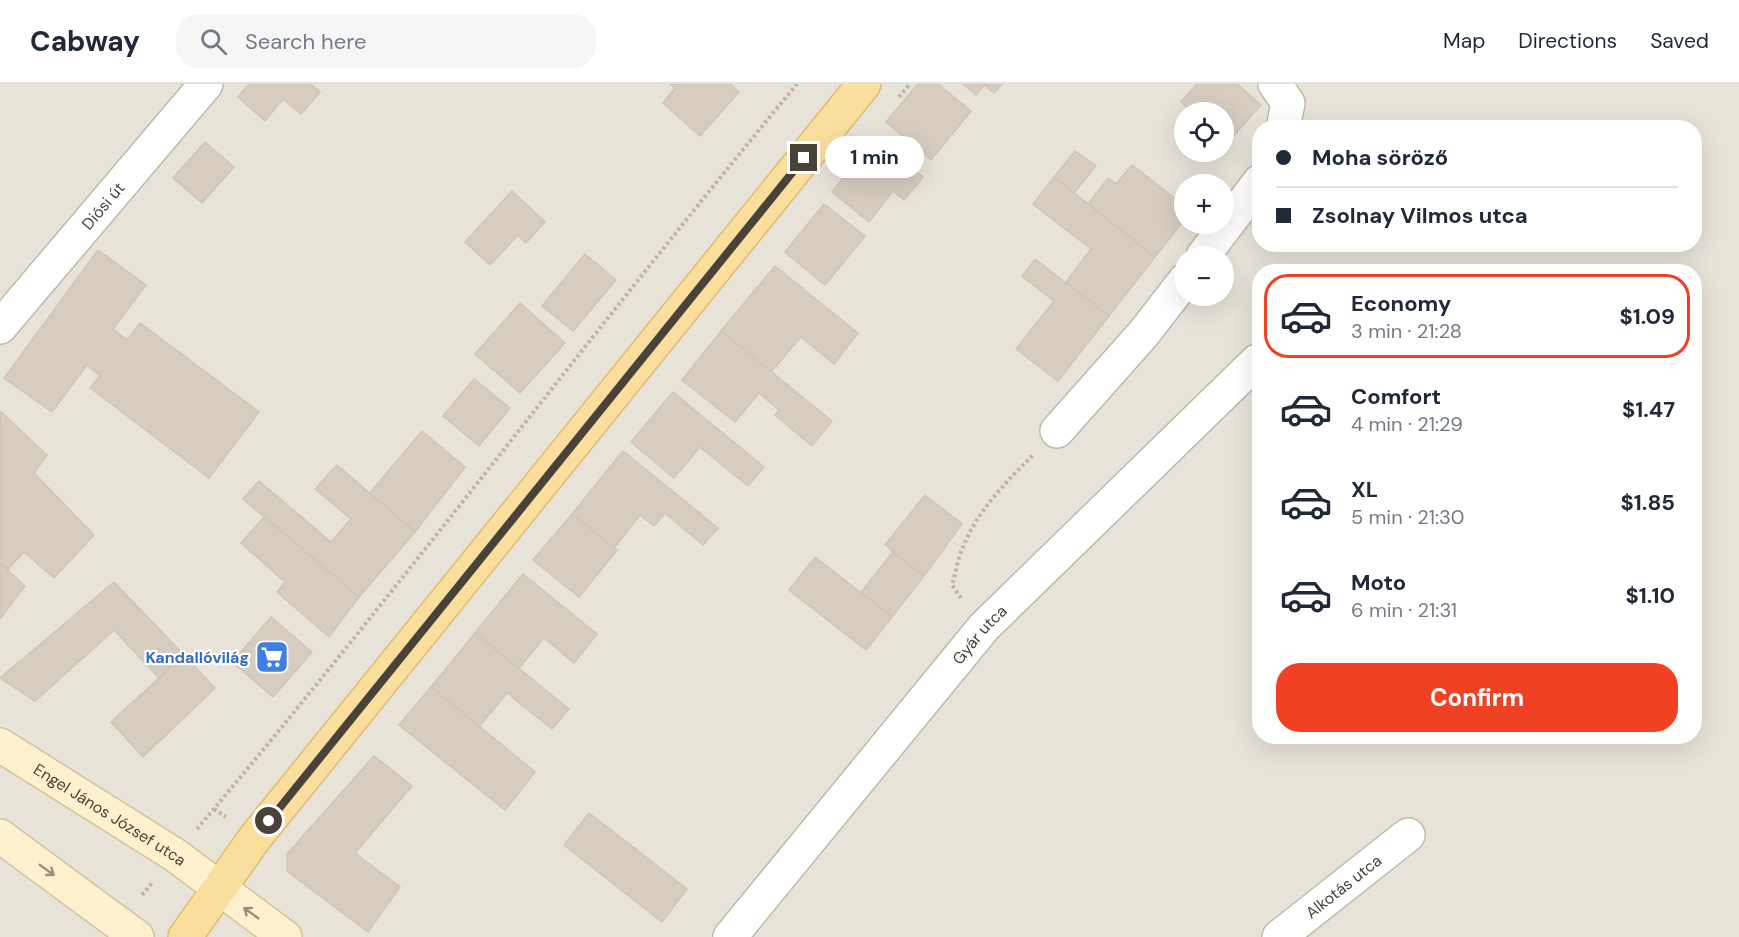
<!DOCTYPE html>
<meta charset="utf-8">
<style>
:root{--surface:#fff;--page:#f6f6f7;--text:#1f2937;--muted:#747a83;--line:#e0e1e3;--accent:#f14125}
body{margin:0;font-family:"DM Sans",sans-serif;background:var(--page);color:var(--text);height:100vh;display:flex;flex-direction:column;font-size:22px;white-space:nowrap}
*{box-sizing:border-box;margin:0}
p{font-size:20px;color:var(--muted)}
.icon{flex:none;width:33px;height:33px;fill:none;stroke:currentColor;stroke-width:2;stroke-linecap:round;stroke-linejoin:round}
.map{position:relative;flex:1;overflow:hidden}
.details{position:absolute;left:1252px;top:180px;width:450px;height:480px;display:flex;flex-direction:column;background:var(--surface);border-radius:24px;box-shadow:0 6px 24px #0002}
.details>*{flex:none}
.banner{position:absolute;left:1252px;top:36px;width:450px;height:132px;border-radius:24px;box-shadow:0 6px 24px #0002;display:grid;align-content:center;height:132px;padding:0 24px;background:var(--surface)}
.fabs{position:absolute;left:1174px;top:18px;display:grid;gap:12px}
.fabs a{display:grid;place-items:center;width:60px;height:60px;border-radius:50%;background:var(--surface);box-shadow:0 6px 24px #0002;font-size:30px}
.end{position:absolute;width:27px;height:27px;margin:-14px;border:8px solid #494239;background:#fff;box-shadow:0 0 0 3px #fff}
.from{border-radius:50%}
.bubble{position:absolute;height:42px;border-radius:21px;background:var(--surface);box-shadow:0 6px 24px #0002;font-size:20px;font-weight:700;line-height:42px;text-align:center}
.banner b{display:flex;align-items:center;gap:21px;height:57px;font-size:22px}
.banner b+b{border-top:2px solid var(--line)}
.banner i{width:15px;height:15px;background:var(--text)}
ul{padding:10px 0 0;list-style:none}
li{display:flex;align-items:center;gap:18px;height:84px;margin:0 12px 9px;padding:0 12px;border:3px solid transparent;border-radius:24px}
li div{flex:1}
li b{display:block;font-size:22px}
li em{font-style:normal;font-weight:700}
li.active{border-color:var(--accent)}
li>.icon{width:54px;height:54px;stroke-width:1.5}
.cta{display:flex;gap:12px;margin-top:auto;padding:12px 24px}
.cta a{flex:1;height:69px;border-radius:24px;background:var(--accent);color:#fff;font-size:24px;font-weight:700;line-height:69px;text-align:center}
header{display:flex;align-items:center;gap:36px;box-sizing:border-box;height:84px;padding:0 30px;background:var(--surface);border-bottom:2px solid var(--line)}
header strong{font-size:28px}
nav{display:flex;gap:33px;margin-inline-start:auto;font-size:21px}
.search{width:420px;height:54px;background:var(--page);display:flex;align-items:center;gap:15px;box-sizing:border-box;padding:0 21px;border-radius:24px;color:var(--muted);font-size:22px}
.map>svg:first-child{display:block}
.residential{fill:#e8e3d9;fill-rule:evenodd}
.building{fill:#d6cdc0;stroke:#d1c5b4;stroke-width:1.5}
.lines{fill:none;stroke-linecap:round;stroke-linejoin:round}
.street-casing{stroke:#c0b9ad;stroke-width:36}
.secondary-casing{stroke:#d2c49c;stroke-width:36}
.primary-casing{stroke:#e0bc6e;stroke-width:36}
.path{stroke:#c1b59f;stroke-width:4;stroke-dasharray:3 3;stroke-linecap:butt}
.street{stroke:#fff;stroke-width:33}
.secondary{stroke:#fdf0cd;stroke-width:33}
.primary{stroke:#fade9e;stroke-width:33}
.oneway{stroke:#9a907c}
.route{stroke:#494239;stroke-width:8}
.labels{text-anchor:middle;dominant-baseline:central;stroke-width:4.5;stroke-linejoin:round;paint-order:stroke}
.street-label{font-size:16px;fill:#494239;stroke:#fff}
.shop-label{font-size:16px;font-weight:bold;fill:#366cbe;stroke:#fff;text-anchor:end}
</style>
<header>
<strong>Cabway</strong>
<div class="search"><svg class="icon" aria-label="search" viewBox="0 0 24 24"><circle cx="10" cy="10" r="6"/><path d="M15 15l6 6"/></svg>Search here</div>
<nav><a>Map</a><a>Directions</a><a>Saved</a></nav>
</header>
<div class="map">
<svg width="1739" height="853" viewBox="0 0 1739 853">
<rect width="100%" height="100%" fill="#f5f1eb"/>
<path class="residential" d="M 0,0 L 1739,0 L 1739,853 L 0,853 ZM 1185,28 L 1224,28 L 1224,68 L 1185,68 ZM 1260,44 L 1695,44 L 1695,160 L 1260,160 ZM 1185,100 L 1224,100 L 1224,140 L 1185,140 ZM 1185,172 L 1224,172 L 1224,212 L 1185,212 ZM 1260,188 L 1695,188 L 1695,652 L 1260,652 Z"/>
<g class="building">
<polygon points="249,0 311,0 320,8 301,30 283,15 265,37 238,13"/>
<polygon points="670,0 730,0 739,8 700,52 663,19 675,4"/>
<polygon points="918,0 938,0 971,27 931,76 886,38"/>
<polygon points="963,0 1002,0 994,9 984,1 976,11"/>
<polygon points="1197,0 1237,0 1261,21 1227,59 1224,56 1224,28 1192,28 1181,18"/>
<polygon points="875,55 923,93 904,116 893,107 869,138 832,108"/>
<polygon points="205,58 234,83 202,119 173,94"/>
<polygon points="1075,67 1096,82 1074,109 1054,93"/>
<polygon points="1132,81 1185,122 1185,135 1155,173 1088,120 1108,94 1116,100"/>
<polygon points="1054,93 1155,173 1109,232 1065,199 1091,165 1033,120"/>
<polygon points="512,107 545,138 526,159 518,151 490,181 465,158"/>
<polygon points="824,120 865,152 825,201 785,168"/>
<polygon points="98,166 146,201 113,245 127,256 140,239 259,328 209,394 90,304 100,292 87,281 52,328 4,294"/>
<polygon points="585,170 616,196 573,247 542,222"/>
<polygon points="1035,175 1109,232 1058,297 1016,265 1054,217 1022,192"/>
<polygon points="775,182 858,249 834,280 801,253 771,288 721,247"/>
<polygon points="520,219 565,259 520,309 475,270"/>
<polygon points="721,247 832,337 812,362 775,331 779,326 759,309 735,338 682,296"/>
<polygon points="474,295 510,324 479,362 443,332"/>
<polygon points="673,308 764,383 748,402 700,363 674,394 631,358"/>
<polygon points="0,327 47,371 34,389 94,451 54,494 24,468 8,485 0,479"/>
<polygon points="422,347 465,383 415,448 370,409"/>
<polygon points="623,367 718,444 703,461 665,429 654,442 640,431 614,464 572,430"/>
<polygon points="337,381 415,448 359,513 243,415 259,397 331,458 351,435 315,405"/>
<polygon points="925,411 962,440 924,492 885,461"/>
<polygon points="572,430 617,466 579,513 533,476"/>
<polygon points="264,433 359,513 329,553 277,508 285,498 241,459"/>
<polygon points="893,468 924,492 892,533 861,508"/>
<polygon points="815,473 892,533 866,566 789,506"/>
<polygon points="0,479 25,502 0,535"/>
<polygon points="523,490 597,550 574,579 544,554 519,584 475,549"/>
<polygon points="114,498 184,571 159,594 114,546 35,617 0,594"/>
<polygon points="271,533 312,568 273,613 232,578"/>
<polygon points="475,549 569,625 552,645 507,609 479,643 431,603"/>
<polygon points="184,571 215,604 143,673 111,638"/>
<polygon points="431,603 535,688 505,726 399,641"/>
<polygon points="374,672 412,702 355,769 400,803 368,848 287,787 287,770"/>
<polygon points="589,729 687,805 662,838 564,761"/>
</g>
<g class="lines">
<defs>
<g id="street">
<polyline points="1275,0 1288,19 1283,44"/>
<polyline points="1203,172 1260,97"/>
<path id="s1" d="M 0,243 L 206,0"/>
<polyline points="1057,347 1144,249 1185,196"/>
<path id="s2" d="M 730,853 L 984,543 L 1257,277"/>
<path id="s3" d="M 1279,853 L 1408,751"/>
</g>
<g id="secondary">
<path id="s4" d="M 0,661 L 175,771 L 285,853"/>
<polyline points="0,752 137,853"/>
</g>
<polyline id="primary" points="185,853 254,755 864,0"/>
</defs>
<use href="#street" class="street-casing"/>
<use href="#secondary" class="secondary-casing"/>
<use href="#primary" class="primary-casing"/>
<g class="path">
<polyline points="899,13 910,0"/>
<path d="M 961,514 L 952,501 C 956,488 958,473 964,461 C 978,426 1007,397 1033,371"/>
<polyline points="214,725 226,733"/>
<path d="M 197,745 C 403,501 594,245 797,0"/>
<polyline points="142,811 152,799"/>
</g>
<use href="#street" class="street"/>
<use href="#secondary" class="secondary"/>
<use href="#primary" class="primary"/>
</g>
<defs><path id="oneway-shaft" d="M-6 0H5M1.5-3L5.5 0L1.5 3" fill="none" stroke-width="1.6" stroke-linecap="round" stroke-linejoin="round" transform="scale(1.5)"/></defs>
<g class="oneway">
<use href="#oneway-shaft" transform="translate(47 786) rotate(36)"/>
<use href="#oneway-shaft" transform="translate(251 829) rotate(-144)"/>
</g>
<g class="lines">
<polyline class="route" points="269,737 804,74"/>
</g>
<defs>
<symbol id="supermarket-square" viewBox="-11 -11 22 22"><rect x="-9" y="-9" width="18" height="18" rx="4" fill="#3f7fe0" stroke="#fff"/><path d="M-6-5.5h2.5l.6 2H6L4.5 2H-2.5L-4.4-4H-6ZM-1.5 3.2a1.3 1.3 0 1 0 .1 0ZM3 3.2a1.3 1.3 0 1 0 .1 0Z" fill="#fff"/></symbol>
</defs>
<g fill-rule="evenodd">
<use href="#supermarket-square" x="253" y="554" width="38" height="38"/>
</g>
<g class="labels">
<g class="street-label">
<text stroke="none"><textPath href="#s1" startOffset="159">Diósi út</textPath></text>
<text stroke="none"><textPath href="#s2" startOffset="392">Gyár utca</textPath></text>
<text stroke="none"><textPath href="#s4" startOffset="130">Engel János József utca</textPath></text>
<text stroke="none"><textPath href="#s3" startOffset="82">Alkotás utca</textPath></text>
</g>
<g class="shop-label">
<text x="249" y="573">Kandallóvilág</text>
</g>
</g>
</svg>
<div class="fabs">
<a><svg class="icon" aria-label="locate" viewBox="0 0 24 24"><circle cx="12" cy="12" r="6"/><path d="M12 2v4M12 18v4M2 12h4M18 12h4"/></svg></a>
<a>+</a>
<a>−</a>
</div>
<i class="end from" style="left:269px;top:737px"></i>
<i class="end" style="left:804px;top:74px"></i>
<div class="bubble" style="left:825px;top:52px;width:99px">1 min</div>
<div class="banner">
<b><i class="from"></i>Moha söröző</b>
<b><i></i>Zsolnay Vilmos utca</b>
</div>
<section class="details">
<ul>
<li class="active"><svg class="icon" aria-label="car" viewBox="0 0 24 24"><path d="M5 17H2v-5l4-1 3-4h7l3 4 3 1v5h-3M9 17h6M6 11h13"/><circle cx="7" cy="17" r="2"/><circle cx="17" cy="17" r="2"/></svg><div><b>Economy</b><p>3 min · 21:28</p></div><em>$1.09</em></li>
<li><svg class="icon" aria-label="car" viewBox="0 0 24 24"><path d="M5 17H2v-5l4-1 3-4h7l3 4 3 1v5h-3M9 17h6M6 11h13"/><circle cx="7" cy="17" r="2"/><circle cx="17" cy="17" r="2"/></svg><div><b>Comfort</b><p>4 min · 21:29</p></div><em>$1.47</em></li>
<li><svg class="icon" aria-label="car" viewBox="0 0 24 24"><path d="M5 17H2v-5l4-1 3-4h7l3 4 3 1v5h-3M9 17h6M6 11h13"/><circle cx="7" cy="17" r="2"/><circle cx="17" cy="17" r="2"/></svg><div><b>XL</b><p>5 min · 21:30</p></div><em>$1.85</em></li>
<li><svg class="icon" aria-label="car" viewBox="0 0 24 24"><path d="M5 17H2v-5l4-1 3-4h7l3 4 3 1v5h-3M9 17h6M6 11h13"/><circle cx="7" cy="17" r="2"/><circle cx="17" cy="17" r="2"/></svg><div><b>Moto</b><p>6 min · 21:31</p></div><em>$1.10</em></li>
</ul>
<div class="cta"><a>Confirm</a></div>
</section>
</div>
